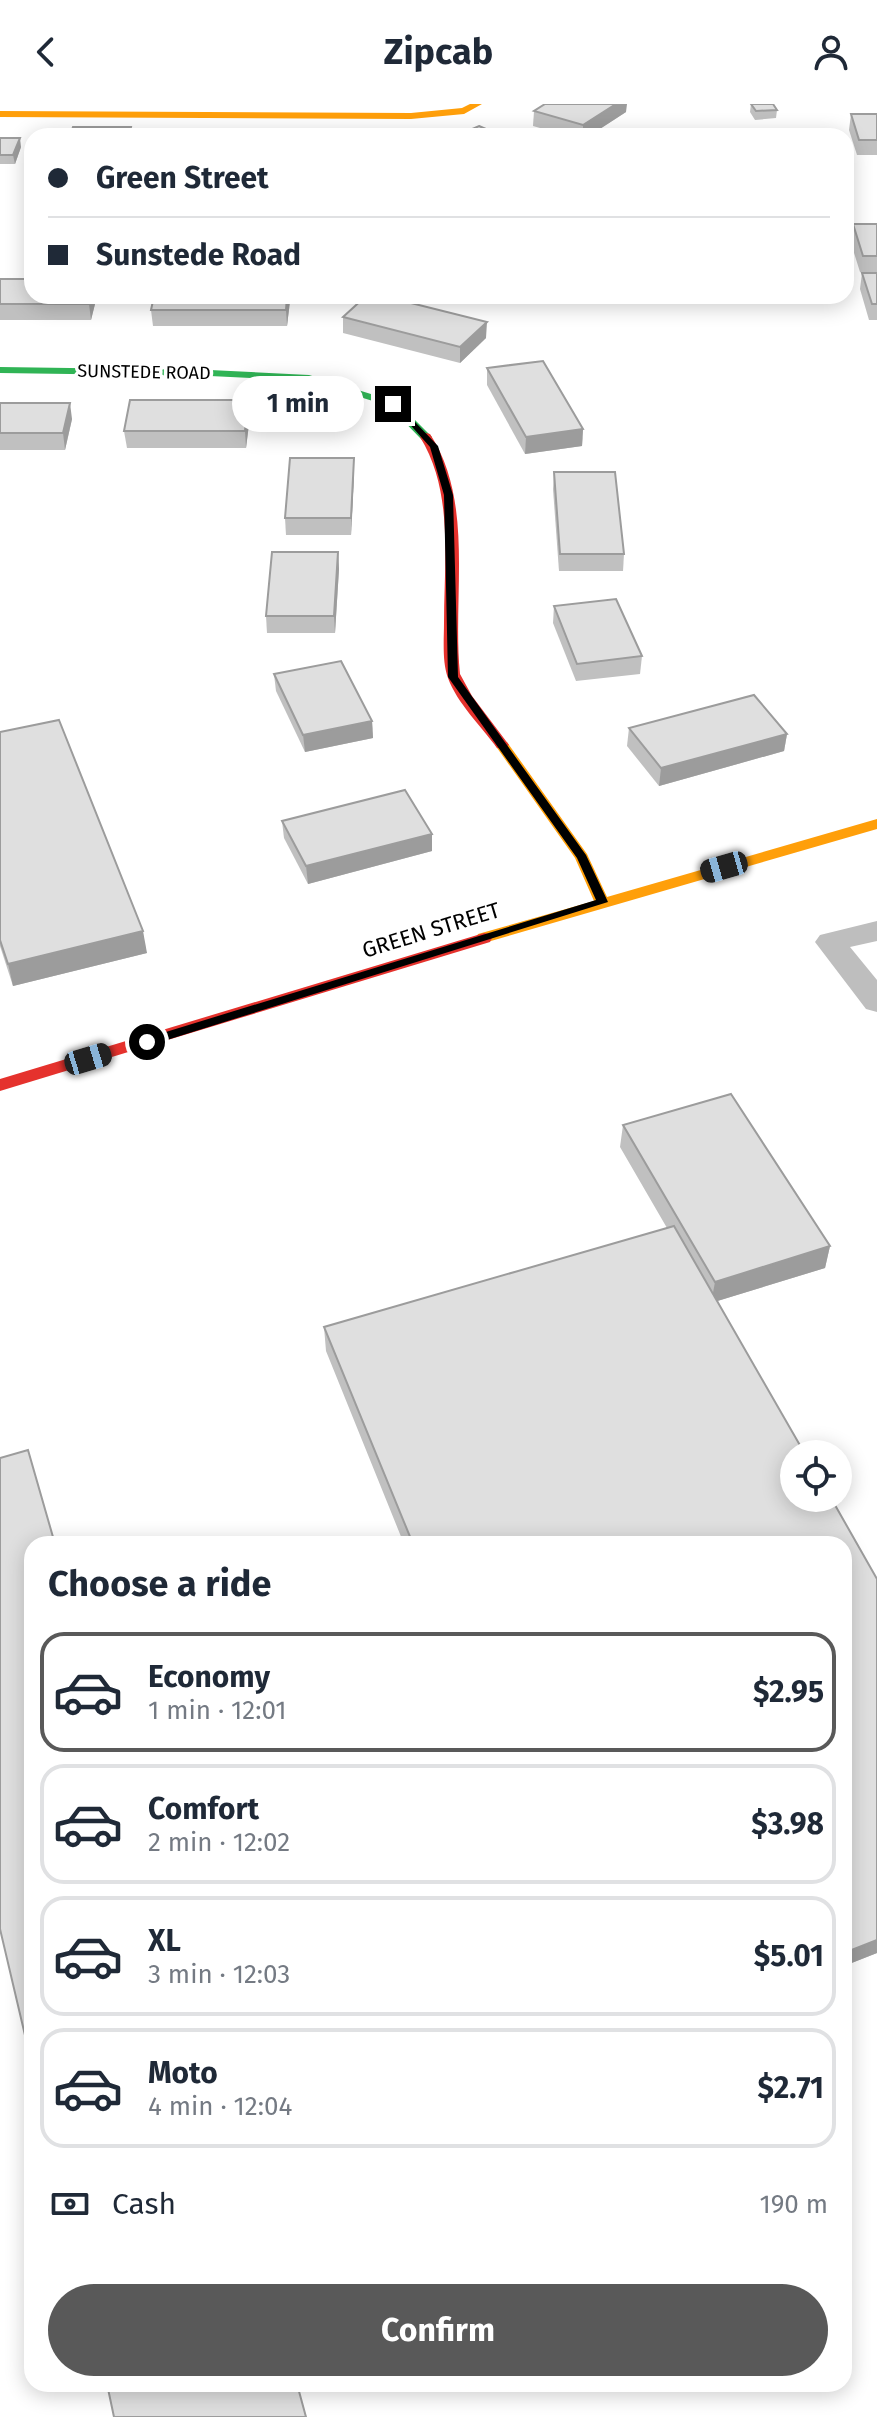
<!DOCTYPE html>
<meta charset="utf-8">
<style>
:root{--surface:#fff;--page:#f2f2f3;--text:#1f2937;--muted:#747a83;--line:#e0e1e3;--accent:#595959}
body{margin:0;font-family:"Fira Sans",sans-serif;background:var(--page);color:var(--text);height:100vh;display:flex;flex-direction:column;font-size:30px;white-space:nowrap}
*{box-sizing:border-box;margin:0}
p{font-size:26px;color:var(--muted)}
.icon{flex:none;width:44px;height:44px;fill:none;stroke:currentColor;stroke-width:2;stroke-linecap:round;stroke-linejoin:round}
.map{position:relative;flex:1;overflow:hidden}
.sheet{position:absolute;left:24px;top:1432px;width:828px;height:856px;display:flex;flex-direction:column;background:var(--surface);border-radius:24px;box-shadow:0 4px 20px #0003}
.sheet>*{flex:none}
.guide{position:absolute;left:24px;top:24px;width:830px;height:176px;border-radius:24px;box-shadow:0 4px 20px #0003;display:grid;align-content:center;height:176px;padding:0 24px;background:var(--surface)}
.controls{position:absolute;left:780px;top:1336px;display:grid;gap:16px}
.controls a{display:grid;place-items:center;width:72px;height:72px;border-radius:50%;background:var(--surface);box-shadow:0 4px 20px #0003;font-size:40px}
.end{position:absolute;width:36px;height:36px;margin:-18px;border:10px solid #000;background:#fff;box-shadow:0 0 0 4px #fff}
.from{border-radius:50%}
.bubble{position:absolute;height:56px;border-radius:28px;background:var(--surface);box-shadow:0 4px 20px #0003;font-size:26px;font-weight:700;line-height:56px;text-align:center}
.car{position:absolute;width:24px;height:48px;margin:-24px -12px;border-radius:10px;box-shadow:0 0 6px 2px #0007;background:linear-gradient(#222 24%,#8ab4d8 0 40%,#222 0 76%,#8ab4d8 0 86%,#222 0)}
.guide b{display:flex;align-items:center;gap:28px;height:76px;font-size:30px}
.guide b+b{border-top:2px solid var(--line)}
.guide i{width:20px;height:20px;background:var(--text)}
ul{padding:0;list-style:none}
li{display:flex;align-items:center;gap:24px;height:120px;margin:0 16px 12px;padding:0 8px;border:4px solid var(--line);border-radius:24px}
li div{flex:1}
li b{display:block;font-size:30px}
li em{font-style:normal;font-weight:700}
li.current{border-color:var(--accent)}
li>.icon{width:72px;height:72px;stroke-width:1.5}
h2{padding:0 24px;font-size:36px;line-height:96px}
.pay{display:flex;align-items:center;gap:20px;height:88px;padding:0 24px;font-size:30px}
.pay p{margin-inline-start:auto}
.cta{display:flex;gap:16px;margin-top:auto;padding:16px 24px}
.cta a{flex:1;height:92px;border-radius:48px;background:var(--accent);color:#fff;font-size:32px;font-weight:700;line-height:92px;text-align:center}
header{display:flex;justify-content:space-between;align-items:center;height:104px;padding:0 24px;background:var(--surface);font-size:36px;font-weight:700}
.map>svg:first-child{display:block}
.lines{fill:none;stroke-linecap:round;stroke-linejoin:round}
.lane{fill:#bebebe;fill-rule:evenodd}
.fast{fill:#30b455;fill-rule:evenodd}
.slow{fill:#ff9f0a;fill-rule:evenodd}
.jam{fill:#e5322d;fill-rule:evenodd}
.wall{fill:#c0c0c0}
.shaded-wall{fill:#9c9c9c}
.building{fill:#dfdfdf;stroke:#9c9c9c;stroke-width:2}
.route{fill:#000}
.labels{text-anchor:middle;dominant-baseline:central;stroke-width:7;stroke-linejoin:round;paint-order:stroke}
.far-street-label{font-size:18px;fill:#000;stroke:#fff}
.street-label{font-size:22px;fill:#000;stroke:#fff}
</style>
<header><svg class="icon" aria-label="back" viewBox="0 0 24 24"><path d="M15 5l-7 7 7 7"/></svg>Zipcab<svg class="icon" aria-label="person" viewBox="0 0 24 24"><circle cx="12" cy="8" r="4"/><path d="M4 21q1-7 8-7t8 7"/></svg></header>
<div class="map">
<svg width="877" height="2313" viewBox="0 0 877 2313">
<rect width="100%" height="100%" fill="#fff"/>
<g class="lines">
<polygon class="lane" points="877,817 877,837 850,843 877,876 877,908 866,905 815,838 820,831"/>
<polygon class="fast" points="0,263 210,266 309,271 397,298 432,333 422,336 389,302 308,277 210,272 0,269"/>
<g class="slow">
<polygon points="470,0 482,0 464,10 411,15 0,13 0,7 411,9 462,4"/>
<polygon points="502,637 507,638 587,750 607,793 877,715 877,725 484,839 478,838 476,834 478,830 594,797 575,754 495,641"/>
</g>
<g class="jam">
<path d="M 426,329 L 430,330 C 475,399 452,492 460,570 L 472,592 L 509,641 L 502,645 L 497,644 C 481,622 457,599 448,574 C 442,558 444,536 444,519 C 444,457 454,388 420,333 Z"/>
<polygon points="484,829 490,830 492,834 490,838 0,987 0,975"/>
</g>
</g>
<g class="wall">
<polygon points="751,0 777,6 776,14 755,16 750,8"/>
<polygon points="534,7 626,8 589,32 568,32 533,22"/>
<polygon points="851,10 877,10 877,51 857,51 849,26"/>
<polygon points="0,34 21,43 15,60 0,60"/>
<polygon points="853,120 877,120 877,168 860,168 850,136"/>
<polygon points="862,169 877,169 877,216 869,216 860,185"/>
<polygon points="0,175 32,192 97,192 91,216 0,216"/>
<polygon points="290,197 287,222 153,222 151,206"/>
<polygon points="343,213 486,234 460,259 343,229"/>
<polygon points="487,264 583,325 582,342 525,350 487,281"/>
<polygon points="248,296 250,312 246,344 127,344 124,327"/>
<polygon points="0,299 72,315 65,346 0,346"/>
<polygon points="354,354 354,370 351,431 286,431 285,414"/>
<polygon points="554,368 624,450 623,467 559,467 553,385"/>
<polygon points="338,448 339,465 335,529 267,529 266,512"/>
<polygon points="554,502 642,552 640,570 576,577 553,519"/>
<polygon points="274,570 372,617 373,634 305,648 276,587"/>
<polygon points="629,624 787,630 784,647 659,682 627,642"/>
<polygon points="0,628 147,849 13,882 0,842"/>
<polygon points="282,717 432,747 308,780 284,734"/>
<polygon points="623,1021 830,1142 825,1164 717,1197 877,1475 877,1849 844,1862 844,1440 404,1440 326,1247 324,1223 667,1124 620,1043"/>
</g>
<g class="shaded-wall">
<polygon points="616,0 627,0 626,8 589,32 583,32 583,21"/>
<polygon points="20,34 21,43 15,60 13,51"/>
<polygon points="91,192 97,192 91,216 89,200"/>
<polygon points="287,192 289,192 290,197 287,222 286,206"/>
<polygon points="487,218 486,234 460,259 460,243"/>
<polygon points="248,296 250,312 246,344 245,327"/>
<polygon points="70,299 72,315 65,346 63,329"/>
<polygon points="583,325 582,342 525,350 526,333"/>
<polygon points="354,354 354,370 351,431 351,414"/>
<polygon points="338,448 339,465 335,529 334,512"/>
<polygon points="372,617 373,634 305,648 303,631"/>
<polygon points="787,630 784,647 659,682 661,664"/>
<polygon points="432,730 432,747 308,780 306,762"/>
<polygon points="143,827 147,849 13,882 8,860"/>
<polygon points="830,1142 825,1164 711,1199 715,1178"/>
<polygon points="877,1836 877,1849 844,1862 844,1849"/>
</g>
<g class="building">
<polygon points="545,0 616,0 583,21 534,7"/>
<polygon points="751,0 773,0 777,6 756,7"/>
<polygon points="851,10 877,10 877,36 859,36"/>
<polygon points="479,22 502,32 456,32"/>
<polygon points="73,23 131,23 129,32 70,32"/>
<polygon points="0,34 20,34 13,51 0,51"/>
<polygon points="853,120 877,120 877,152 863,152"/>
<polygon points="862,169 877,169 877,200 872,200"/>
<polygon points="0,175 32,175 32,192 91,192 89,200 0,200"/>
<polygon points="154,192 287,192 286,206 151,206"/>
<polygon points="366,192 383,192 487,218 460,243 343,213"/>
<polygon points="543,257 583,325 526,333 487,264"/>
<polygon points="130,296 248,296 245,327 124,327"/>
<polygon points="0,299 70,299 63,329 0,329"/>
<polygon points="290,354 354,354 351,414 285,414"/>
<polygon points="554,368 615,368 624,450 560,450"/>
<polygon points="272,448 338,448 334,512 266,512"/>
<polygon points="616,495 642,552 577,560 554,502"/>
<polygon points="341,557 372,617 303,631 274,570"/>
<polygon points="754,591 787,630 661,664 629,624"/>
<polygon points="59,616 143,827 8,860 0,836 0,628"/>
<polygon points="405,686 432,730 306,762 282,717"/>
<polygon points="731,990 830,1142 715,1178 623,1021"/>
<polygon points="674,1122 805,1350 794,1350 794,1394 831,1394 877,1475 877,1836 844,1849 844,1440 413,1440 324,1223"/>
<polygon points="28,1346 55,1440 32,1440 32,1961 0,1825 0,1354"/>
<polygon points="107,2280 297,2280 306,2313 114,2313"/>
</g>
<polygon class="route" points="390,298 396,298 438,342 453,391 458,573 586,751 608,798 151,941 143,941 143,935 596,796 577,754 448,573 444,391 430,343"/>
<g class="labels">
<g class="far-street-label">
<text transform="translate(144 268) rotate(1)">SUNSTEDE ROAD</text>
</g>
<g class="street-label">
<text transform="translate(431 826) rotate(-17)">GREEN STREET</text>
</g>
</g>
</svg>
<div class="controls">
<a><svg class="icon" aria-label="locate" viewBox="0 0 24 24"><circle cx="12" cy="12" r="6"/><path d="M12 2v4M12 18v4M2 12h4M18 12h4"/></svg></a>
</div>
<i class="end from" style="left:147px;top:938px"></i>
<i class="end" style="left:393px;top:300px"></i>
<div class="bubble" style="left:232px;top:272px;width:132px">1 min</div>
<i class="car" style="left:724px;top:763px;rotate:254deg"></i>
<i class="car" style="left:88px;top:955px;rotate:73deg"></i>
<div class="guide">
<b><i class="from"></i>Green Street</b>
<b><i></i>Sunstede Road</b>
</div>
<section class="sheet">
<h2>Choose a ride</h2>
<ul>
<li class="current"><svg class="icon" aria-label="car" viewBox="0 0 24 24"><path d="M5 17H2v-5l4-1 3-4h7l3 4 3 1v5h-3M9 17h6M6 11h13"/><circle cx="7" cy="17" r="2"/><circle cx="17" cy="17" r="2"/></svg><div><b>Economy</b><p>1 min · 12:01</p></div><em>$2.95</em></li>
<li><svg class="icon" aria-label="car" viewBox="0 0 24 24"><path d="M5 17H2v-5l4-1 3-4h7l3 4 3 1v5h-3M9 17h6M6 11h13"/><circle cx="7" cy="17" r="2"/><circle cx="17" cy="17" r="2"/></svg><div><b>Comfort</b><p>2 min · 12:02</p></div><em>$3.98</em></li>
<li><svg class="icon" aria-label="car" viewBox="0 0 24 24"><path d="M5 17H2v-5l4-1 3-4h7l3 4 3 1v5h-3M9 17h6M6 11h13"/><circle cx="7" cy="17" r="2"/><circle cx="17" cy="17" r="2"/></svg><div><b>XL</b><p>3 min · 12:03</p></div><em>$5.01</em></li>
<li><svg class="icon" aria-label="car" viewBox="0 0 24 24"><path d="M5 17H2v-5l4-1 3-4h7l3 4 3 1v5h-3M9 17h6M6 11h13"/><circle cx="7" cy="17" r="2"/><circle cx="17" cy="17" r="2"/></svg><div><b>Moto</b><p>4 min · 12:04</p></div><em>$2.71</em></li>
</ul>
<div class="pay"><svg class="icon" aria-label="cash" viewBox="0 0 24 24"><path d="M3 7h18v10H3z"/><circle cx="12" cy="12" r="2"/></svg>Cash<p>190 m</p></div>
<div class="cta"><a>Confirm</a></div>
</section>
</div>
